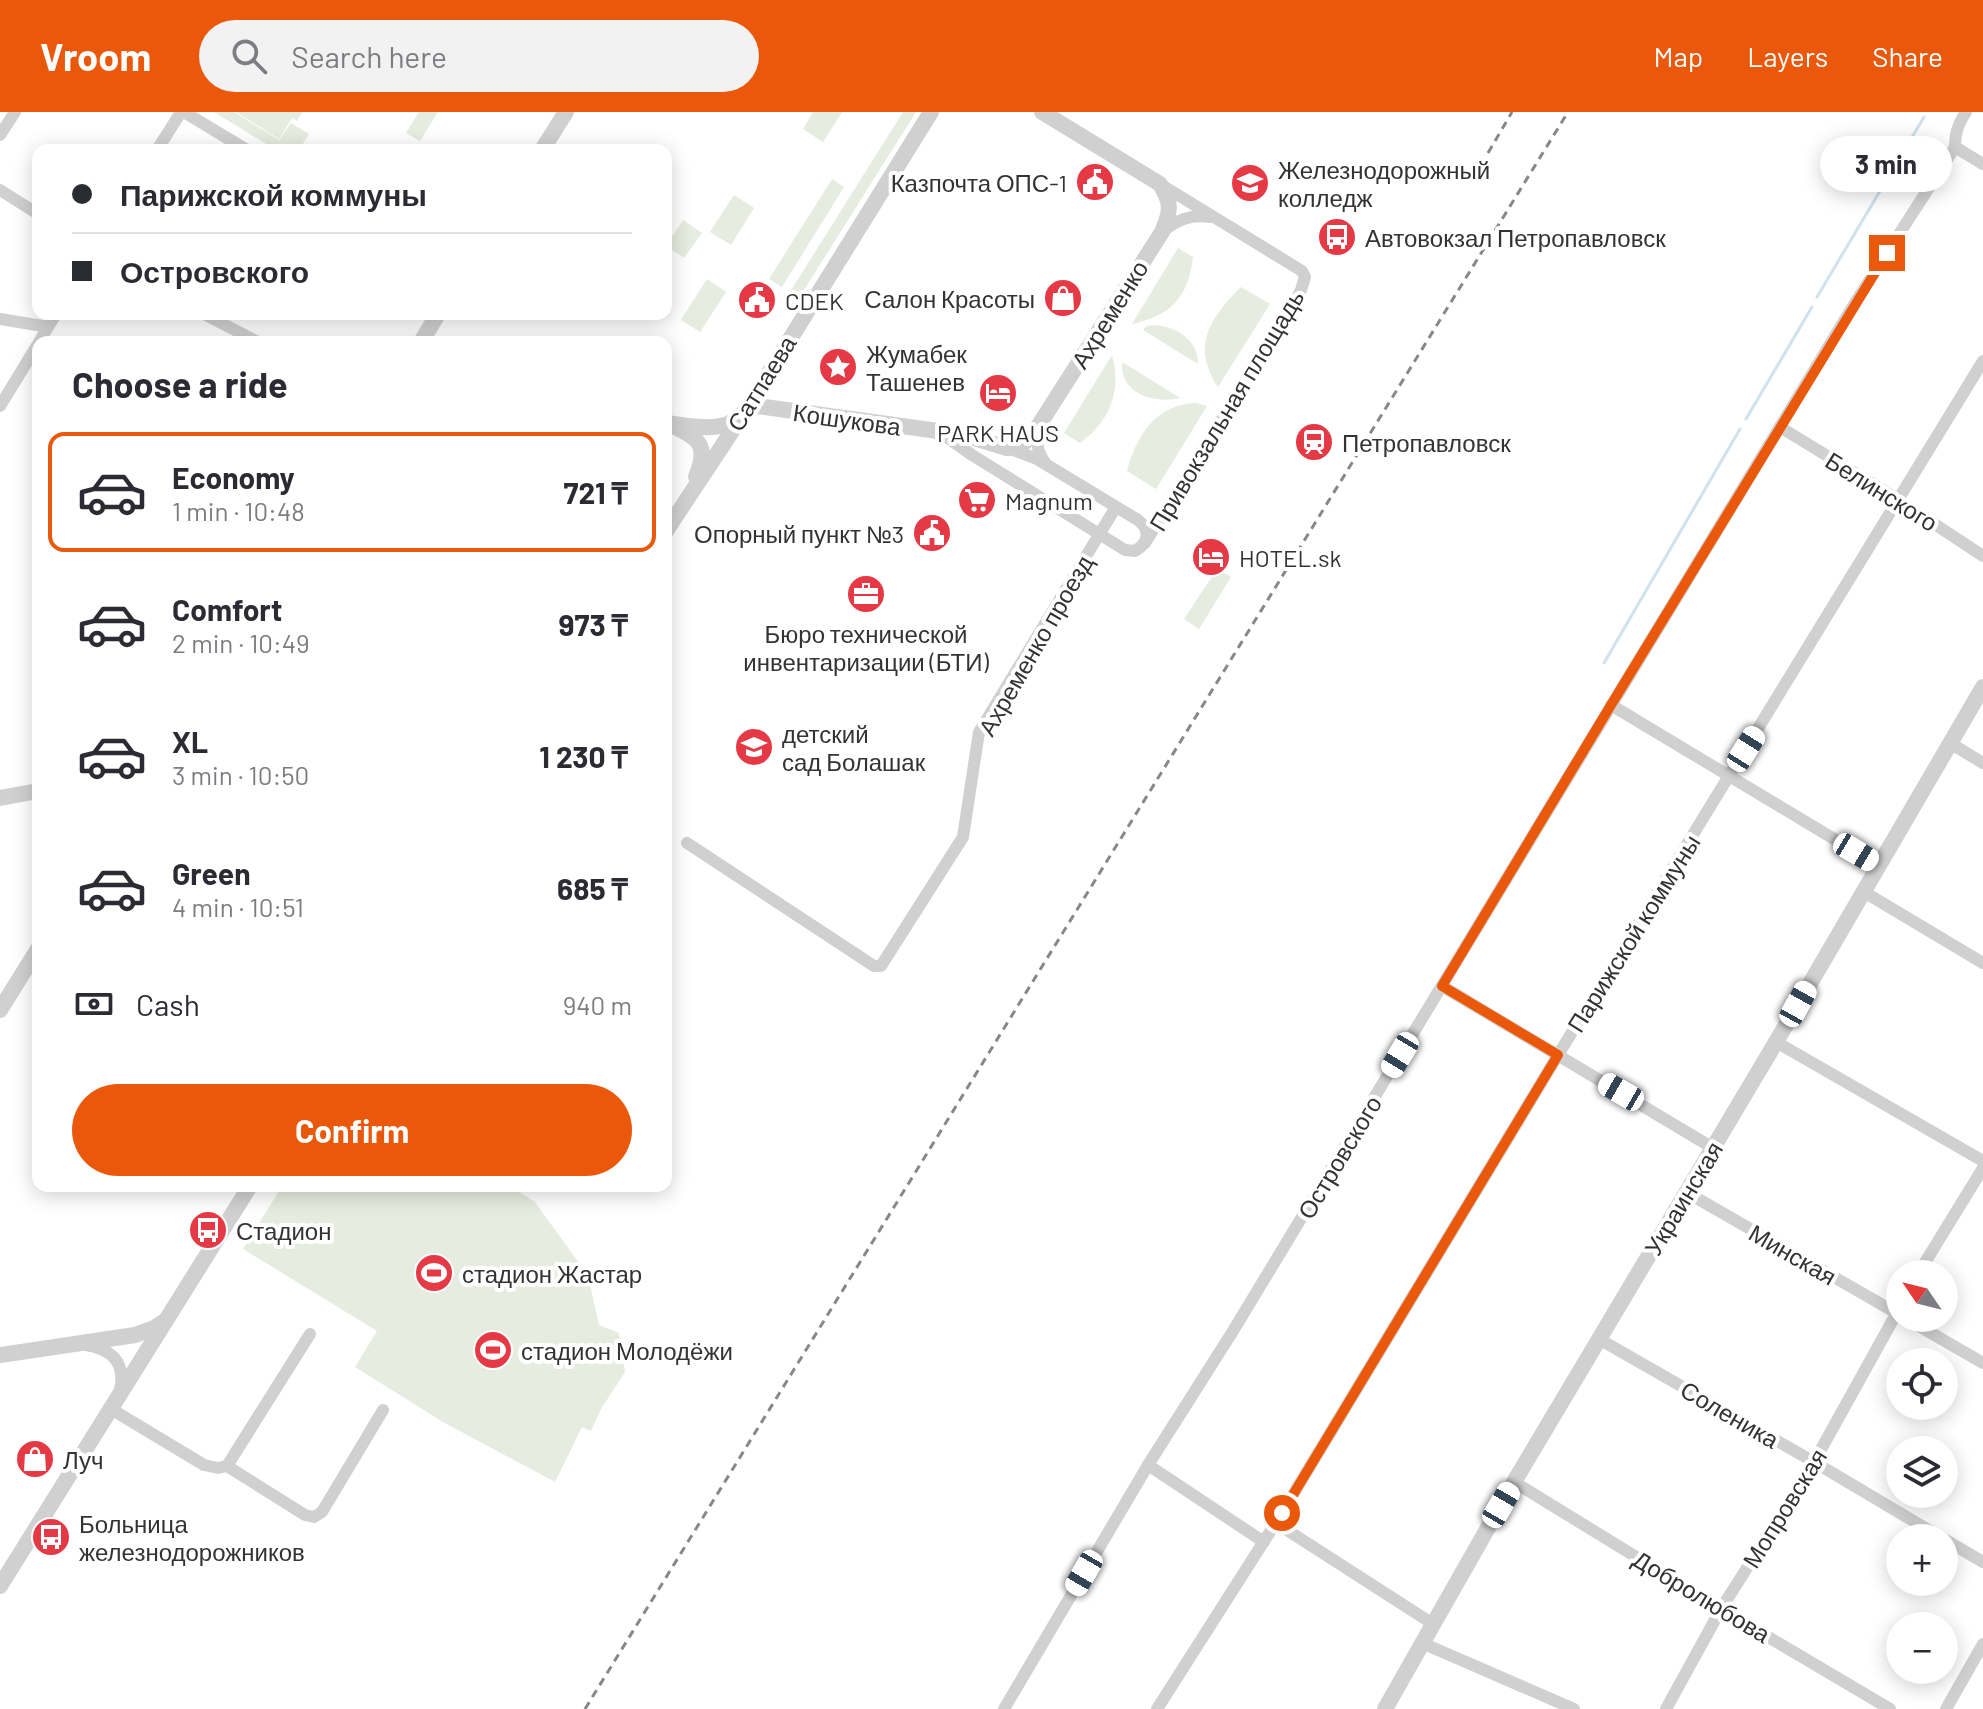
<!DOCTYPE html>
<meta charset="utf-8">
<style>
:root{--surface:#fff;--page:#f2f2f3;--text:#2b2b33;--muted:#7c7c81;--line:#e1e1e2;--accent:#ea580c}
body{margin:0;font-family:Barlow,sans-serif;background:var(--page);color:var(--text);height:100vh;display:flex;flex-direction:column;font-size:30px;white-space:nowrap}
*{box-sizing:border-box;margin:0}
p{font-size:26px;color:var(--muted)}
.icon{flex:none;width:44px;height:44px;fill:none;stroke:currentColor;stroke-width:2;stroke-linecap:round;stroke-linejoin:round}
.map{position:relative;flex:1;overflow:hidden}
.panel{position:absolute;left:32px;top:224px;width:640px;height:856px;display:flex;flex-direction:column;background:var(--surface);border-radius:16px;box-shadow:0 4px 20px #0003}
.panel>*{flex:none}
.top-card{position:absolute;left:32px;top:32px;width:640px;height:176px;border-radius:16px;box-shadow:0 4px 20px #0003;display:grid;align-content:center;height:176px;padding:0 40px;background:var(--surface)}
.needle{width:52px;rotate:305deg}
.buttons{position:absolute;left:1886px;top:1148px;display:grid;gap:16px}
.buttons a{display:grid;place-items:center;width:72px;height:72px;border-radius:50%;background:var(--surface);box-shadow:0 4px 20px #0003;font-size:40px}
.end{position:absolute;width:36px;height:36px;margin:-18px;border:10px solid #ea580c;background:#fff;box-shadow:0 0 0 4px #fff}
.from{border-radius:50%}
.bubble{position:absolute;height:56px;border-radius:28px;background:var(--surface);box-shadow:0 4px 20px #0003;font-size:26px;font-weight:700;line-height:56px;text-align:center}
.car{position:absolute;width:24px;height:48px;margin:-24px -12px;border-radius:10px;box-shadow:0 0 6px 2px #0007;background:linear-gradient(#fff 24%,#345 0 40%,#fff 0 76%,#345 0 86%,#fff 0)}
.top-card b{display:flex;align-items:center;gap:28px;height:76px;font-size:30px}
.top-card b+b{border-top:2px solid var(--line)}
.top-card i{width:20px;height:20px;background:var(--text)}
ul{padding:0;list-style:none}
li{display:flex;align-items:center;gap:24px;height:120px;margin:0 16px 12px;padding:0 24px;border:4px solid transparent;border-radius:16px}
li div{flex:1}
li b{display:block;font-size:30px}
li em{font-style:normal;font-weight:700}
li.selected{border-color:var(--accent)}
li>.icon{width:72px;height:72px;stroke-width:1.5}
h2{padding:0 40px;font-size:36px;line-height:96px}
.pay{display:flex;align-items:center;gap:20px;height:88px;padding:0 40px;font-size:30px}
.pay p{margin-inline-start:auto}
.action{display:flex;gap:16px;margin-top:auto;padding:16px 40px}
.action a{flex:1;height:92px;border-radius:48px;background:var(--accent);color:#fff;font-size:32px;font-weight:700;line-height:92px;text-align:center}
header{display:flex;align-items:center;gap:48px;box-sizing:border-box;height:112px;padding:0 40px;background:var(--accent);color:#fff}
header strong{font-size:38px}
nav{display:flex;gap:44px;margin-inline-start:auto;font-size:28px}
.search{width:560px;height:72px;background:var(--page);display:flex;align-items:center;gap:20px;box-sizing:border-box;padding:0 28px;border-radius:44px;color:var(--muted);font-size:30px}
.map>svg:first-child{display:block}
.green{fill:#e6ecdf}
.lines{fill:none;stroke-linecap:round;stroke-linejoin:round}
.stream{stroke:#cfe2ee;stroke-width:3}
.minor{stroke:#d0d0d0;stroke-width:12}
.tertiary{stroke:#d0d0d0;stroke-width:16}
.rail{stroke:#888;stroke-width:3;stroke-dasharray:8 6;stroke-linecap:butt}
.route{stroke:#ea580c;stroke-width:10}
.labels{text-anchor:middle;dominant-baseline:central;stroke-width:8;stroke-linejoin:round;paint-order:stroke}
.poi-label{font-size:24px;fill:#333;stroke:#fff;text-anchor:start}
.street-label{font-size:24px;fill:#333;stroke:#fff}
</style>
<header>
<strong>Vroom</strong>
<div class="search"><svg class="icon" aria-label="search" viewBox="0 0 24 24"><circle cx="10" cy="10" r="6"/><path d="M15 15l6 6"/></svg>Search here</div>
<nav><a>Map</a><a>Layers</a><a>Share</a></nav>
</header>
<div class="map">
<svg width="1983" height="1597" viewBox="0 0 1983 1597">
<rect width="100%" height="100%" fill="#fff"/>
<g class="green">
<polygon points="214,0 234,0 279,28 291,11 309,22 299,38 276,38"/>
<polygon points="236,0 302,0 297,9 292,6 279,27"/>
<polygon points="419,0 438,0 420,29 406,21"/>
<polygon points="813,0 842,0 823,30 803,17"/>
<polygon points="903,0 916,0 799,186 790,180"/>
<polygon points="832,67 844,75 782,175 769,167"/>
<polygon points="734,83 754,96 731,133 710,120"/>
<polygon points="683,108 702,121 684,146 666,134"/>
<path d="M 1178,136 L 1193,145 C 1188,186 1171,203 1132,212 Z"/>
<polygon points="707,167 726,180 700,220 681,208"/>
<path d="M 1241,175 L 1270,192 L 1218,275 C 1190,234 1211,205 1241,175 Z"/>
<path d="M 1157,213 C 1178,216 1198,228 1198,252 L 1143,218 L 1147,214 Z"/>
<path d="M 1112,243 C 1122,279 1110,309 1080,331 L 1064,321 Z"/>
<path d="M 1122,250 L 1180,286 C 1154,292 1120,282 1122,250 Z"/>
<path d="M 1196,291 L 1207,294 L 1156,377 L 1127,359 C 1136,324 1156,292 1196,291 Z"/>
<polygon points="1217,457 1231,465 1199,517 1184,507"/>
<polygon points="282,1074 509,1074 534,1089 588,1163 599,1213 619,1221 625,1260 601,1297 591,1319 582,1315 555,1370 443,1310 355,1255 377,1219 243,1137"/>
</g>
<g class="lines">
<g class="stream">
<polyline points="1817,185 1924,5"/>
<polyline points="1746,307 1812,195"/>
<polyline points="1604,551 1740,317"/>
</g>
<g class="minor">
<polyline points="184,0 247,38"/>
<polyline points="0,23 15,0"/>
<polyline points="1955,35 1983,52"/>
<polyline points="157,38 181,0"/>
<polyline points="0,78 38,102"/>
<path d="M 1162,120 C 1177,108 1190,102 1210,105"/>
<polyline points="204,202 258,230"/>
<polyline points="0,207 48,215"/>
<polyline points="39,230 56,202"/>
<polyline points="0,294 38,232"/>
<path d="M 1039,314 C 1035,329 1037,340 1046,352"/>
<polyline points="1780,315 1883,378 1983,444"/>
<path d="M 941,321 L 972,343 L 1125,438 L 1135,439 C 1149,431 1151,418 1138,408 L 1037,347 L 1008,336"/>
<polyline points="1145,431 1295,190 1301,178 1305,165 1302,159 1160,72"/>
<polyline points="1611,593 1879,754"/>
<polyline points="1950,631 1983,651"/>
<polyline points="687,731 874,854 881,854 963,725 979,620 1116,395"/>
<polyline points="1864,780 1983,851"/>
<polyline points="1442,874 1713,1036"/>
<polyline points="1776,930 1983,1049"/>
<polyline points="1686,1080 1900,1203"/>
<polyline points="1918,1162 1983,1056"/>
<polyline points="1905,1206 1983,1251"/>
<polyline points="1599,1227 1814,1350 1942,1426"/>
<path d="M 86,1233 C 112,1237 126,1251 120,1278"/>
<polyline points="111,1297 204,1353 218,1356 227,1354 305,1403 314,1405 322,1400 383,1298"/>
<polyline points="1148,1353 1264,1430"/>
<polyline points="227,1354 310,1222"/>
<polyline points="1514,1370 1721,1497 1890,1597"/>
<polyline points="1276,1411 1433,1512"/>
<polyline points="1944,1427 1983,1450"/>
<polyline points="1422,1531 1574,1597"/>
<path d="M 1004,1597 L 1148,1353 L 1233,1219 L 1853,194 L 1955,35 C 1955,21 1958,12 1966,0"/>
<polyline points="1157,1597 1282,1401 1558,943 1983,249"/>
<polyline points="1666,1597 1721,1497 1814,1350 1900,1195"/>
<polyline points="1946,1597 1983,1532"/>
</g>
<g class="tertiary">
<polyline points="542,38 566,0"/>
<polyline points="421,230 438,202"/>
<path d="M 666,311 C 684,313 707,318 725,313 C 738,309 744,296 758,294 L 938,319 L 974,326 L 1007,336 L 1015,335 L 1023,332 L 1039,313 L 1162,120 C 1171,99 1172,92 1160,72 L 1042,0"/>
<path d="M 675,315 C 703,328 707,336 696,365"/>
<polyline points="666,419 746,298 931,0"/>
<polyline points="0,686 38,679"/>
<polyline points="0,898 38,837"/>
<polyline points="0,1243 135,1223 154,1216 165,1209"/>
<polyline points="0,1474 250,1074"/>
<polyline points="1385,1597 1514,1370 1776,930 1983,575"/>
</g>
<g class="rail">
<polyline points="1488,41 1512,0"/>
<polyline points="585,1597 1568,0"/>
</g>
</g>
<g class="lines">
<polyline class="route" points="1282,1401 1558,943 1442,874 1611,593 1887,141"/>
</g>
<defs>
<symbol id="civic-disc" viewBox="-11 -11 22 22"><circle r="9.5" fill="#e63946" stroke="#fff"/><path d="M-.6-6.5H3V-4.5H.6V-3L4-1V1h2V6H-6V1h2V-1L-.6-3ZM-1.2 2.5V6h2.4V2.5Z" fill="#fff"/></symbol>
<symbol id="university-disc" viewBox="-11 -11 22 22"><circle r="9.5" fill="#e63946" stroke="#fff"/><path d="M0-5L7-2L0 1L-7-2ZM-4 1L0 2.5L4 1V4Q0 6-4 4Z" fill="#fff"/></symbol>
<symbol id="bus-disc" viewBox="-11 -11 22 22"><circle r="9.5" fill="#e63946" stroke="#fff"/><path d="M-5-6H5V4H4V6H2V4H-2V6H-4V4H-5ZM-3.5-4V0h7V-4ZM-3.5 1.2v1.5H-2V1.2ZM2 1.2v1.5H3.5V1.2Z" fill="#fff"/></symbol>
<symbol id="shop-disc" viewBox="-11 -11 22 22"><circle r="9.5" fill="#e63946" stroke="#fff"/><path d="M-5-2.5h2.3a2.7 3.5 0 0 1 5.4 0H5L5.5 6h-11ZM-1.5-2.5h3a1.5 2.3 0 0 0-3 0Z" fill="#fff"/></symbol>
<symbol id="sight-disc" viewBox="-11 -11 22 22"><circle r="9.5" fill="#e63946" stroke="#fff"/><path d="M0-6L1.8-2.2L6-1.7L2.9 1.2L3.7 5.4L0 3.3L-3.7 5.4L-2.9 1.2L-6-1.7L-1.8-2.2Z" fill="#fff"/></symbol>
<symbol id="hotel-disc" viewBox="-11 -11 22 22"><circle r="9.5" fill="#e63946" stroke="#fff"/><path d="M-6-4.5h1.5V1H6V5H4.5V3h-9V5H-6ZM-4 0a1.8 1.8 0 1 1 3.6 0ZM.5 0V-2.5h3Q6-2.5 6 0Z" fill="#fff"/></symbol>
<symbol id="station-disc" viewBox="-11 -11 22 22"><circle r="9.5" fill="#e63946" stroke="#fff"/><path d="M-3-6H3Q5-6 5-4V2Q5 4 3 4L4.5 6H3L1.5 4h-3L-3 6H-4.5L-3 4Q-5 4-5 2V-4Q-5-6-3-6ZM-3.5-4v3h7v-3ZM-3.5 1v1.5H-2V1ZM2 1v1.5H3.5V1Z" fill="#fff"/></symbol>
<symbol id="supermarket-disc" viewBox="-11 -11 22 22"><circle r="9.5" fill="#e63946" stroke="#fff"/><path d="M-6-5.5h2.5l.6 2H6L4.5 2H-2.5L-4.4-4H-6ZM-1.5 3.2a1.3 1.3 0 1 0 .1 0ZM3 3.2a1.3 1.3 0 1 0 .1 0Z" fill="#fff"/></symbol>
<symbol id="office-disc" viewBox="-11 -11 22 22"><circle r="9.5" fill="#e63946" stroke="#fff"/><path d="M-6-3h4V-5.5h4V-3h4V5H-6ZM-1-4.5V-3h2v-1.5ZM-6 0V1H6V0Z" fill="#fff"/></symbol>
<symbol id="school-disc" viewBox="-11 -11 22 22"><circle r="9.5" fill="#e63946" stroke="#fff"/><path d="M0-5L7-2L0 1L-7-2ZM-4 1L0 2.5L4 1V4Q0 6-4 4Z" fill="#fff"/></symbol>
<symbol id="stadium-disc" viewBox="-11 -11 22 22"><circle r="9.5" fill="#e63946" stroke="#fff"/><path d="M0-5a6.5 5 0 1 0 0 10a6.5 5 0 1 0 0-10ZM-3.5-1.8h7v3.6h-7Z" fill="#fff"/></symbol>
</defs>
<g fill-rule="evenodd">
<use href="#civic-disc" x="1073" y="48" width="44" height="44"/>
<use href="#university-disc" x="1228" y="49" width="44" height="44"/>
<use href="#bus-disc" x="1315" y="103" width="44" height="44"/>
<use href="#shop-disc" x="1041" y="164" width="44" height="44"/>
<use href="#civic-disc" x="735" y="166" width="44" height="44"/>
<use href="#sight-disc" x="816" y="233" width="44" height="44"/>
<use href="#hotel-disc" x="976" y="259" width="44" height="44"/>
<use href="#station-disc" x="1292" y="308" width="44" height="44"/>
<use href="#supermarket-disc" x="955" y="366" width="44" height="44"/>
<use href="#civic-disc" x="910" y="399" width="44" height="44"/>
<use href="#hotel-disc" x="1189" y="423" width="44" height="44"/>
<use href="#office-disc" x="844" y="460" width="44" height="44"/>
<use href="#school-disc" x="732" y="613" width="44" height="44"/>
<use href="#bus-disc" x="186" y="1096" width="44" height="44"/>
<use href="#stadium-disc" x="412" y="1139" width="44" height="44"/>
<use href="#stadium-disc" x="471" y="1216" width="44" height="44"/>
<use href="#shop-disc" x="13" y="1325" width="44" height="44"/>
<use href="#bus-disc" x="29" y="1403" width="44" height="44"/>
</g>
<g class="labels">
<g class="poi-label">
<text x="1278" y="57">Железнодорожный<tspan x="1278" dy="28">колледж</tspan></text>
<text x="1067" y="70" text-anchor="end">Казпочта ОПС-1</text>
<text x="1365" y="125">Автовокзал Петропавловск</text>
<text x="1035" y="186" text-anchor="end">Салон Красоты</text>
<text x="785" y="188">CDEK</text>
<text x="866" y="241">Жумабек<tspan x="866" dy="28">Ташенев</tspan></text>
<text x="998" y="320" text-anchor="middle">PARK HAUS</text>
<text x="1342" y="330">Петропавловск</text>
<text x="1005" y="388">Magnum</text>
<text x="904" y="421" text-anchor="end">Опорный пункт №3</text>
<text x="1239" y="445">HOTEL.sk</text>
<text x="866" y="521" text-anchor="middle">Бюро технической<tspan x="866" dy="28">инвентаризации (БТИ)</tspan></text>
<text x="782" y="621">детский<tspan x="782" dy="28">сад Болашак</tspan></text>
<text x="236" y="1118">Стадион</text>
<text x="462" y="1161">стадион Жастар</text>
<text x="521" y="1238">стадион Молодёжи</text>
<text x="63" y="1347">Луч</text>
<text x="79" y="1411">Больница<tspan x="79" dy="28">железнодорожников</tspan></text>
</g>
<g class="street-label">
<text transform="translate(1109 202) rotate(-58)">Ахременко</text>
<text transform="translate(761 271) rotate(-58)">Сатпаева</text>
<text transform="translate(1226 298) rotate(-59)">Привокзальная площадь</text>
<text transform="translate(847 307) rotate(8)">Кошукова</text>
<text transform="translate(1882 379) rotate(32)">Белинского</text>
<text transform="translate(1035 533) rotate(-60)">Ахременко проезд</text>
<text transform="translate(1633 821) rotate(-58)">Парижской коммуны</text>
<text transform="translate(1339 1045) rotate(-59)">Островского</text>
<text transform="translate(1683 1086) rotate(-59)">Украинская</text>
<text transform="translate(1793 1142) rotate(30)">Минская</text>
<text transform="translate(1730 1302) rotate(30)">Соленика</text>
<text transform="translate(1784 1396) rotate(-58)">Мопровская</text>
<text transform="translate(1702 1484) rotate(31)">Добролюбова</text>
</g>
</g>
</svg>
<div class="buttons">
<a><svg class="needle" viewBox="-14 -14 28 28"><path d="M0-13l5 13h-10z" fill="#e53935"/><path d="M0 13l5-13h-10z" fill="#7c7c81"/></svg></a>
<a><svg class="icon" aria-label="locate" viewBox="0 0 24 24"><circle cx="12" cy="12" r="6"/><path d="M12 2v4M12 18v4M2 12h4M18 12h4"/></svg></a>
<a><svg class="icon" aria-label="layers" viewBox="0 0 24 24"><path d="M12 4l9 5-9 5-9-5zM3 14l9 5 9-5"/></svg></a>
<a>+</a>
<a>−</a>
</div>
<i class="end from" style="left:1282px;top:1401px"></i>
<i class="end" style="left:1887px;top:141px"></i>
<div class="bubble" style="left:1820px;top:24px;width:132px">3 min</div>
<i class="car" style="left:1746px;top:637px;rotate:32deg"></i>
<i class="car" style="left:1856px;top:740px;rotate:121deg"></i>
<i class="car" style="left:1798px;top:892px;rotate:29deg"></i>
<i class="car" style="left:1400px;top:943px;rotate:211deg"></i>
<i class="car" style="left:1621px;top:980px;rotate:300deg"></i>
<i class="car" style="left:1501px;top:1393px;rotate:30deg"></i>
<i class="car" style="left:1084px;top:1461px;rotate:210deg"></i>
<div class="top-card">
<b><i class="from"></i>Парижской коммуны</b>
<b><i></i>Островского</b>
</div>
<section class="panel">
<h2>Choose a ride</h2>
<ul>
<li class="selected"><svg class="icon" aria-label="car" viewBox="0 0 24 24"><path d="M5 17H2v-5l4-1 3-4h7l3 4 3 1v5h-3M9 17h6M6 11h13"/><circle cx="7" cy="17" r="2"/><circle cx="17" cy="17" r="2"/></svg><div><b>Economy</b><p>1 min · 10:48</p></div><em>721 ₸</em></li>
<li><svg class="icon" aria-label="car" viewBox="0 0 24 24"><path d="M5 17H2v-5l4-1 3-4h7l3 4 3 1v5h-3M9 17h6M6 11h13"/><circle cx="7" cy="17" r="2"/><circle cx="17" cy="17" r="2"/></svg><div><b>Comfort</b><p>2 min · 10:49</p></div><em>973 ₸</em></li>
<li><svg class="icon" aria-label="car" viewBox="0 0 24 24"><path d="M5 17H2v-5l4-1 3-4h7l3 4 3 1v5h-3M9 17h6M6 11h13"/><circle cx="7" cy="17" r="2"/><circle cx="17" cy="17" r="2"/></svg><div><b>XL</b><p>3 min · 10:50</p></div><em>1 230 ₸</em></li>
<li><svg class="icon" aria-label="car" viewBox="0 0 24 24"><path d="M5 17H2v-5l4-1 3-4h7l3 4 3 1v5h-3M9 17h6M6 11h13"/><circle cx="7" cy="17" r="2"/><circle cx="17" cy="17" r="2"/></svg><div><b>Green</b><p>4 min · 10:51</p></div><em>685 ₸</em></li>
</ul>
<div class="pay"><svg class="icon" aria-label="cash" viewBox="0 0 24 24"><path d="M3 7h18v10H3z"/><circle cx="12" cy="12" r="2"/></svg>Cash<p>940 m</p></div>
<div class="action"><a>Confirm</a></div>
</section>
</div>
